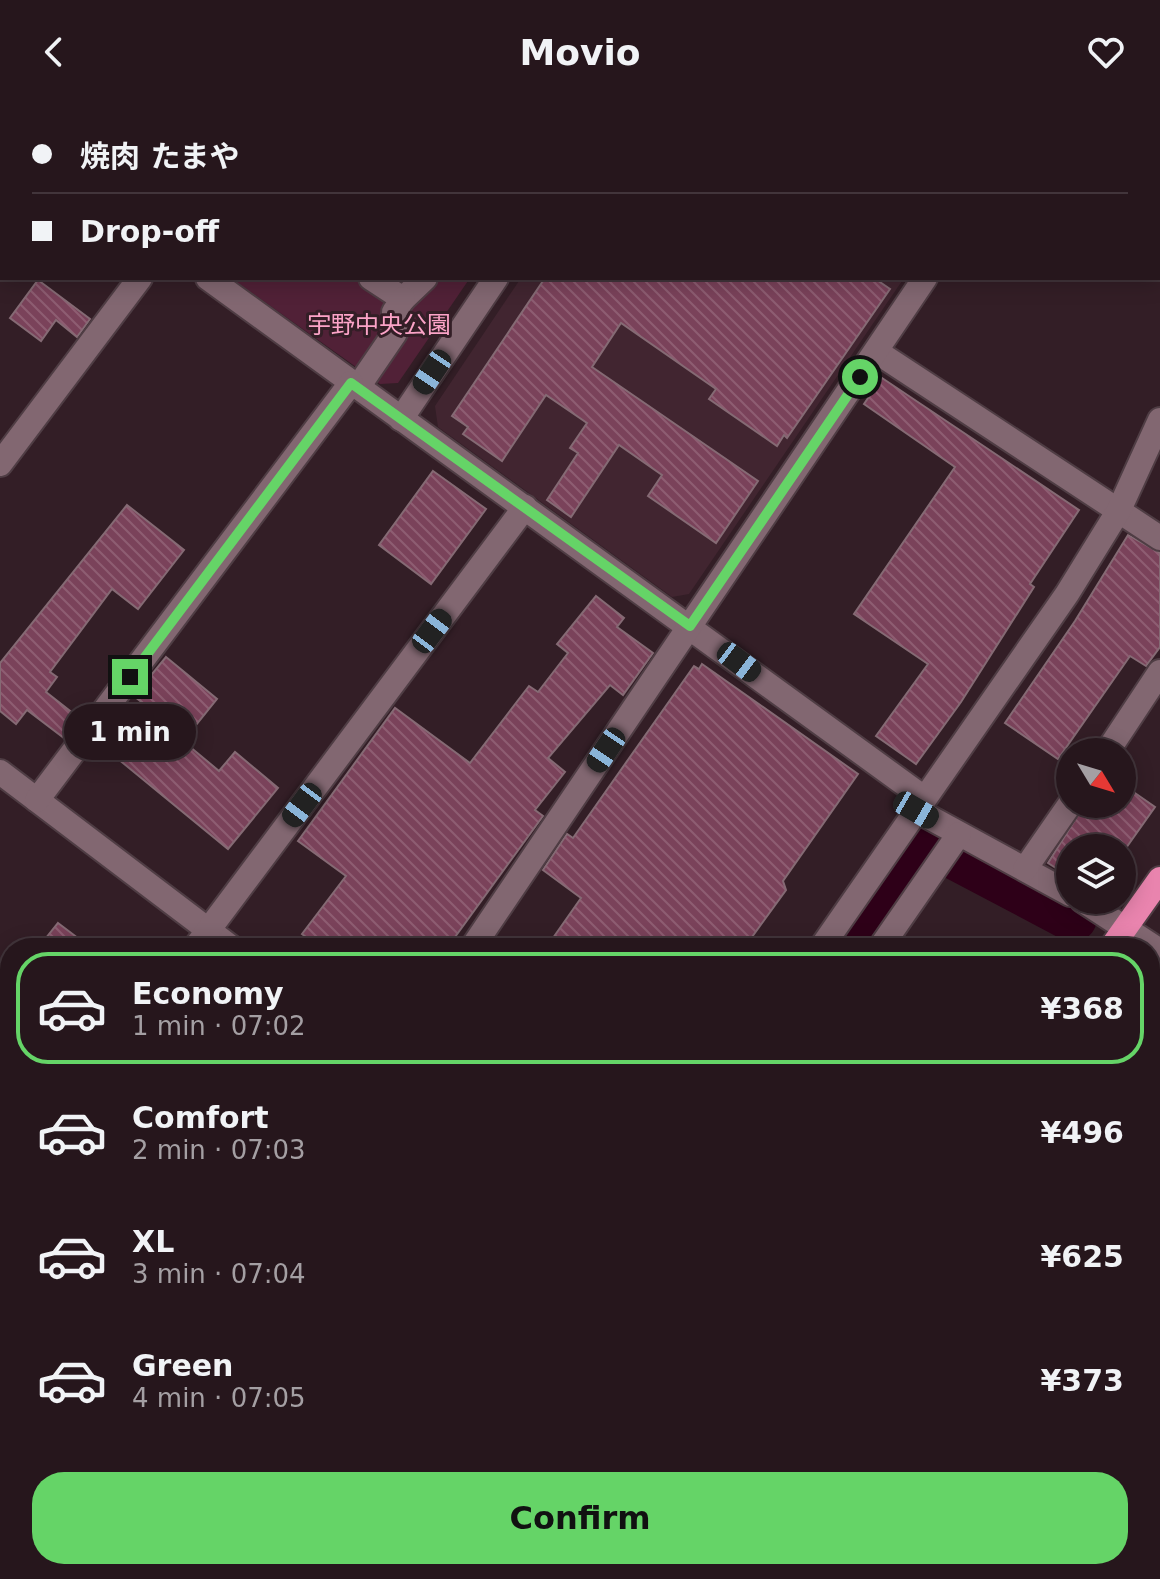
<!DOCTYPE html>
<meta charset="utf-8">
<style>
:root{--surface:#26161c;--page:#322329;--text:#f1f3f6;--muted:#a49fa3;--line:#42353b;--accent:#65d467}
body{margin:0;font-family:"DejaVu Sans","Noto Sans JP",sans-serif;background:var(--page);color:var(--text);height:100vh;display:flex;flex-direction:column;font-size:30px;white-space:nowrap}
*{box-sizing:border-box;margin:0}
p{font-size:26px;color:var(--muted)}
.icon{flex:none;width:44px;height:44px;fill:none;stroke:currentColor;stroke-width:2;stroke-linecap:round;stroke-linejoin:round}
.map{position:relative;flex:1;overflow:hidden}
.side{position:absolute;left:0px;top:834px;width:1160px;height:642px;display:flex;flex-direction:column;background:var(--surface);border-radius:32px 32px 0 0;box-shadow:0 4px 20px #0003,0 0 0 2px var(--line)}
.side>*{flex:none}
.top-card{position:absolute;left:0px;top:0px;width:1160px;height:176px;box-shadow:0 4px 20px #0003,0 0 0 2px var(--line);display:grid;align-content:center;height:176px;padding:0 32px;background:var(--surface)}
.needle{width:52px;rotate:128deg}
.tools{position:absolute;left:1056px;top:634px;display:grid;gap:16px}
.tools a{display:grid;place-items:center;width:80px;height:80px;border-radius:50%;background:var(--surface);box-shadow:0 4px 20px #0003,0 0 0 2px var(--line);font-size:40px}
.end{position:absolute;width:36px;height:36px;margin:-18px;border:10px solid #65d467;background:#111;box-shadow:0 0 0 4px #111}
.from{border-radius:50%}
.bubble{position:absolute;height:56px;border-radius:28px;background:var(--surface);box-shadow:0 4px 20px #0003,0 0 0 2px var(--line);font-size:26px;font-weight:800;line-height:56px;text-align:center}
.car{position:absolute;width:24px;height:48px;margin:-24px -12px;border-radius:10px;box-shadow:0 0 6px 2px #0007;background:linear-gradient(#222 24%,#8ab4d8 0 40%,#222 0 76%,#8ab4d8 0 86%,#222 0)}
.top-card b{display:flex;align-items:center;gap:28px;height:76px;font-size:30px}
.top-card b+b{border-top:2px solid var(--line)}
.top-card i{width:20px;height:20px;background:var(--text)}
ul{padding:14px 0 0;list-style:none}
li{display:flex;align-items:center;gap:24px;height:112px;margin:0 16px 12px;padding:0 16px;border:4px solid transparent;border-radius:32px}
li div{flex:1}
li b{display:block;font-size:30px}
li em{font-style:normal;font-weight:800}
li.selected{border-color:var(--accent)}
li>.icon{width:72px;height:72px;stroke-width:1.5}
.action{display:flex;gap:16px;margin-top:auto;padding:16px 32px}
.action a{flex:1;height:92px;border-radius:32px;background:var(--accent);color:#111;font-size:32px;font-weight:800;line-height:92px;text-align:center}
header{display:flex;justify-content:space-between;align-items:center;height:104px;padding:0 32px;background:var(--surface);font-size:36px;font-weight:800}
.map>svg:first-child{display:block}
.built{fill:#412530}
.park{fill:#512137}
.water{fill:#2e0018}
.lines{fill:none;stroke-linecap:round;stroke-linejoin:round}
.river{stroke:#2e0018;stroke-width:48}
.building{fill:url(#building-back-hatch);stroke:#856a74;stroke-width:2}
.minor-casing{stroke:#4f3d44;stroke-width:28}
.highway-casing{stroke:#4f3d44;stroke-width:28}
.minor{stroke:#826771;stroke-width:24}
.highway{stroke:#e984ae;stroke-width:24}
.route{stroke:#65d467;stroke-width:10}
.labels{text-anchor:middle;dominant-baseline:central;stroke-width:6;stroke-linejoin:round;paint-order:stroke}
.park-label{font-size:24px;fill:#fba3c7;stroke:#331e26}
</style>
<header><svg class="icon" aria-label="back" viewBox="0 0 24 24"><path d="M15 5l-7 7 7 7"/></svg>Movio<svg class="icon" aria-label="heart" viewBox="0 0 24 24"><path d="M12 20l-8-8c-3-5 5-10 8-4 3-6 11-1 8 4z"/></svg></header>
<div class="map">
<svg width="1160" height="1475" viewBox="0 0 1160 1475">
<defs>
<pattern id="building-back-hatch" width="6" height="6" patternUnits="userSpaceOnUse" patternTransform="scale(2)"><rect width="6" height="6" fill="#7a425a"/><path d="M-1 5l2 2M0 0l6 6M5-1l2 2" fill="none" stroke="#8e5d72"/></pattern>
</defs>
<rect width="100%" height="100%" fill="#331e26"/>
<g class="built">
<polygon points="637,0 1021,0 635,2"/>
<polygon points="521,174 904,174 689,490 672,493 438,323 435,302"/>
</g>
<polygon class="park" points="231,174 470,174 398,279 380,280"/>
<polygon class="water" points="0,1210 10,1220 10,1466 225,1466 229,1475 0,1475"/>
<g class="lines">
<polyline class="river" points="856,844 929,738 1073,814"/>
</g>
<g class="building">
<polygon points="545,174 874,174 890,185 787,334 784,331 777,342 709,295 716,285 621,219 592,263 758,377 716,439 648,392 662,371 619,341 571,413 547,396 578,349 570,344 587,319 546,291 502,357 463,330 468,323 452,312"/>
<polygon points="38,176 90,215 77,233 56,216 41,237 10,214"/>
<polygon points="882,274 1079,406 1030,480 1034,483 961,598 916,660 876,632 928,560 854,510 955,363 864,300"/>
<polygon points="433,367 486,405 431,480 379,441"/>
<polygon points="127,401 184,446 138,505 112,485 50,568 57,573 46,588 79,614 64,634 27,606 16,620 0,607 0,559"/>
<polygon points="1128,431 1160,449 1160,543 1146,562 1130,552 1058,655 1005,619 1075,517"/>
<polygon points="596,492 624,514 617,523 653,549 623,591 610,581 548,654 565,668 535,706 543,712 447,844 321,844 302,830 346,772 298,737 395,604 470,659 529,582 538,588 568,549 557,540"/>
<polygon points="166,553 217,595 183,637 219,667 235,648 278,684 228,745 112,650 149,604 134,592"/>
<polygon points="702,560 858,670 783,777 786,786 744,844 546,844 581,794 543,766 567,730 573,734 694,562 699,565"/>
<polygon points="1122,680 1155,703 1126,744 1070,744 1070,773 1048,759 1085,700 1122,700"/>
<polygon points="58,819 91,844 38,844"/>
</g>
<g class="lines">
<defs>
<g id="minor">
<polyline points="338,0 338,2"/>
<polyline points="39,2 40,0"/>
<polyline points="270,2 271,0"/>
<polyline points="563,2 564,0"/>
<polyline points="612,2 613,0"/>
<polyline points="682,2 683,0"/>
<polyline points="1038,2 1039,0"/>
<polyline points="0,22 2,23"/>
<polyline points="208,174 924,694"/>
<polyline points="371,174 403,195 425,174"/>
<polyline points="877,248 1160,434"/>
<polyline points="358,283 395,229 394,208 403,195"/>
<polyline points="401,315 496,174"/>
<polyline points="0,360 140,174"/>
<polyline points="1107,648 1160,568"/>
<polyline points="0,668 232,844"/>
<polyline points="37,696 351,279"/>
<polyline points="916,706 1070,790"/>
<polyline points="1025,765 1070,700"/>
<polyline points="1082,796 1160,847"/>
<polyline points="195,844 525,403"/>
<polyline points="472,844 925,174"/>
<polyline points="821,844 1067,490 1119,406 1160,316"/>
<polyline points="880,844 959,730"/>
<polyline points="1,1098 10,1087"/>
<polyline points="0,1155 10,1166"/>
<polyline points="1150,1314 1160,1308"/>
<polyline points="1150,1414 1160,1408"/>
<polyline points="244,1466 249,1475"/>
<polyline points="275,1466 279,1475"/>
<polyline points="556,1466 561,1475"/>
<polyline points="832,1466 838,1475"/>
<polyline points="1082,1466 1087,1475"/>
</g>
<g id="highway">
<polyline points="1111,844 1160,775"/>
<polyline points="669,1475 675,1466"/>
</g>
</defs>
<use href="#minor" class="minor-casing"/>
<use href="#highway" class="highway-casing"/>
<use href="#minor" class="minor"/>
<use href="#highway" class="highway"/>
</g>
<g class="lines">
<polyline class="route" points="130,573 351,279 690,522 860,273"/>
</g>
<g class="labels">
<g class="park-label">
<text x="379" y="221">宇野中央公園</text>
</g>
</g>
</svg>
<div class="tools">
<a><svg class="needle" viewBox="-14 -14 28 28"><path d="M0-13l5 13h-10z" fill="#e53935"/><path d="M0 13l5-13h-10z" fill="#a49fa3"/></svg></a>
<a><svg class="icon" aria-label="layers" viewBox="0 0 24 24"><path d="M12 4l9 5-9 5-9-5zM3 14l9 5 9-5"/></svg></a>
</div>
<i class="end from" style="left:860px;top:273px"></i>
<i class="end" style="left:130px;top:573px"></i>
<div class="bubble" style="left:64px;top:600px;width:132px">1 min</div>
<i class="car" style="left:432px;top:268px;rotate:214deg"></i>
<i class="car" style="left:432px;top:527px;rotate:37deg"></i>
<i class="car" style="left:739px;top:558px;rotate:127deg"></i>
<i class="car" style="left:606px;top:646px;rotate:214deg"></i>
<i class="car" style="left:302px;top:701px;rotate:217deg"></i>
<i class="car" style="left:916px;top:706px;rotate:120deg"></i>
<div class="top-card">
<b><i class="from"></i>焼肉 たまや</b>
<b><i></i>Drop-off</b>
</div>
<section class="side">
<ul>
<li class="selected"><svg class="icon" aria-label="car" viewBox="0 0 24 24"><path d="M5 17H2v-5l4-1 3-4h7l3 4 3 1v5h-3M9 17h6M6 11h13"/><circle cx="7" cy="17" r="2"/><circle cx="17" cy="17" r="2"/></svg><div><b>Economy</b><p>1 min · 07:02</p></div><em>¥368</em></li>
<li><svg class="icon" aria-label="car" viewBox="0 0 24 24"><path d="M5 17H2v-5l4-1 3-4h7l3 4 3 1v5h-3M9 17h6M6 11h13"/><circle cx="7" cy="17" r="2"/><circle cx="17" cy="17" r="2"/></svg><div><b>Comfort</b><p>2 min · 07:03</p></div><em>¥496</em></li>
<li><svg class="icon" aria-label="car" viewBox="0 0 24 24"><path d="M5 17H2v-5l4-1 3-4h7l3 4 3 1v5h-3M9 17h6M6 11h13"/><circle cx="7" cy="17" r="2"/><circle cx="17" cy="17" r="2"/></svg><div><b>XL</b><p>3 min · 07:04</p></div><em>¥625</em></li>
<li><svg class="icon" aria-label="car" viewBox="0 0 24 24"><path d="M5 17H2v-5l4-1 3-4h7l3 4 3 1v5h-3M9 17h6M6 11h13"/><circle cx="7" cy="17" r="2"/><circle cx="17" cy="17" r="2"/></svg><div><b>Green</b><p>4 min · 07:05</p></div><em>¥373</em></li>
</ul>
<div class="action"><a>Confirm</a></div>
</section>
</div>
